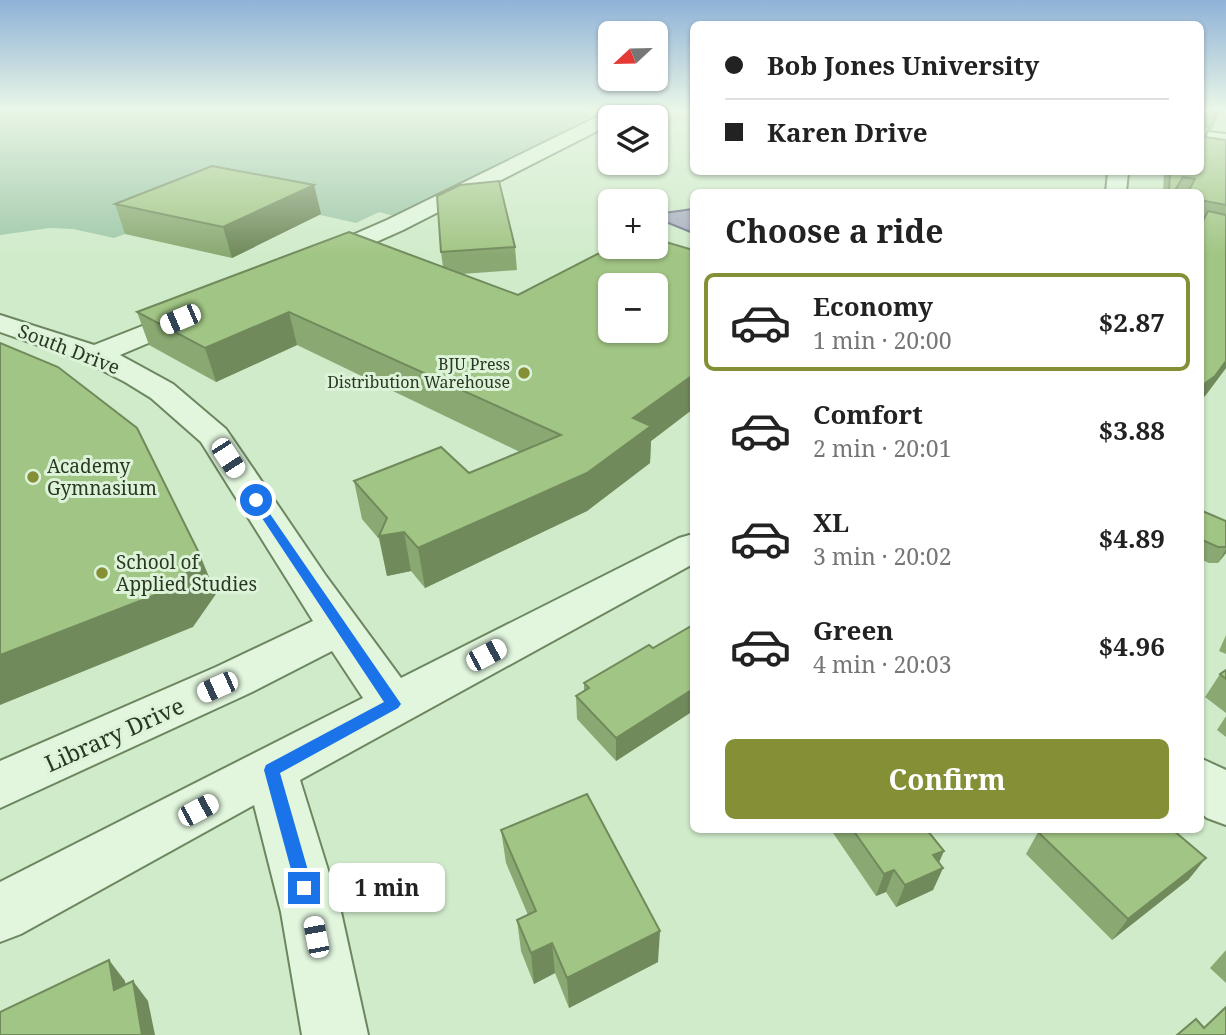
<!DOCTYPE html>
<meta charset="utf-8">
<style>
:root{--surface:#fff;--page:#f2f2f2;--text:#222;--muted:#767676;--line:#e0e0e0;--accent:#848f36}
body{margin:0;font-family:"Noto Serif",serif;background:var(--page);color:var(--text);height:100vh;display:flex;flex-direction:column;font-size:26px;white-space:nowrap}
*{box-sizing:border-box;margin:0}
p{font-size:23px;color:var(--muted)}
.icon{flex:none;width:38px;height:38px;fill:none;stroke:currentColor;stroke-width:2;stroke-linecap:round;stroke-linejoin:round}
.map{position:relative;flex:1;overflow:hidden}
.drawer{position:absolute;left:690px;top:189px;width:514px;height:644px;display:flex;flex-direction:column;background:var(--surface);border-radius:10px;box-shadow:0 2px 5px #0004}
.drawer>*{flex:none}
.banner{position:absolute;left:690px;top:21px;width:514px;height:154px;border-radius:10px;box-shadow:0 2px 5px #0004;display:grid;align-content:center;height:154px;padding:0 35px;background:var(--surface)}
.needle{width:46px;rotate:248deg}
.controls{position:absolute;left:598px;top:21px;display:grid;gap:14px}
.controls a{display:grid;place-items:center;width:70px;height:70px;border-radius:10px;background:var(--surface);box-shadow:0 2px 5px #0004;font-size:35px}
.end{position:absolute;width:32px;height:32px;margin:-16px;border:9px solid #1a73e8;background:#fff;box-shadow:0 0 0 4px #fff}
.from{border-radius:50%}
.bubble{position:absolute;height:49px;border-radius:10px;background:var(--surface);box-shadow:0 2px 5px #0004;font-size:23px;font-weight:700;line-height:49px;text-align:center}
.car{position:absolute;width:21px;height:42px;margin:-21px -10px;border-radius:9px;box-shadow:0 0 5px 2px #0007;background:linear-gradient(#fff 24%,#345 0 40%,#fff 0 76%,#345 0 86%,#fff 0)}
.banner b{display:flex;align-items:center;gap:24px;height:66px;font-size:26px}
.banner b+b{border-top:2px solid var(--line)}
.banner i{width:18px;height:18px;background:var(--text)}
ul{padding:0;list-style:none}
li{display:flex;align-items:center;gap:21px;height:98px;margin:0 14px 10px;padding:0 21px;border:4px solid transparent;border-radius:10px}
li div{flex:1}
li b{display:block;font-size:26px}
li em{font-style:normal;font-weight:700}
li.on{border-color:var(--accent)}
li>.icon{width:63px;height:63px;stroke-width:1.5}
h2{padding:0 35px;font-size:32px;line-height:84px}
.cta{display:flex;gap:14px;margin-top:auto;padding:14px 35px}
.cta a{flex:1;height:80px;border-radius:10px;background:var(--accent);color:#fff;font-size:28px;font-weight:700;line-height:80px;text-align:center}
.map>svg:first-child{display:block}
.green{fill:#9fc8a9}
.water{fill:#aaaec0;stroke:#71758e;stroke-width:2}
.lines{fill:none;stroke-linecap:round;stroke-linejoin:round}
.minor-casing{stroke:#6d8660;stroke-width:4}
.minor{fill:#e1f6dd;fill-rule:evenodd}
.wall{fill:#8aa972}
.shaded-wall{fill:#718a5c}
.building{fill:#a1c584;stroke:#718a5c;stroke-width:2;fill-rule:evenodd}
.route{fill:#1a73e8}
.poi-dot{fill:#848f36;stroke:#ddf3d9;stroke-width:2.5}
.labels{text-anchor:middle;dominant-baseline:central;stroke-width:6;stroke-linejoin:round;paint-order:stroke}
.far-poi-label{font-size:16px;fill:#2a3822;stroke:#ddf3d9;text-anchor:end}
.street-label{font-size:19px;fill:#2a3822;stroke:#ddf3d9}
.poi-label{font-size:19px;fill:#2a3822;stroke:#ddf3d9;text-anchor:start}
.near-street-label{font-size:23px;fill:#2a3822;stroke:#ddf3d9}
</style>
<div class="map">
<svg width="1226" height="1035" viewBox="0 0 1226 1035">
<rect width="100%" height="100%" fill="#d0ebca"/>
<polygon class="green" points="0,110 580,110 589,112 591,120 398,217 379,212 356,223 223,193 125,230 125,234 114,238 73,229 50,228 0,235"/>
<polygon class="water" points="693,209 693,233 656,218 656,214"/>
<g class="lines">
<defs>
<g id="minor">
<polygon points="622,110 655,110 653,114 636,117 611,117 611,124 403,230 327,264 318,266 309,264 306,259 309,254 387,220 605,113"/>
<polygon points="1200,131 1226,134 1226,146 1200,142"/>
<polygon points="1108,172 1128,172 1126,192 1106,192"/>
<polygon points="193,306 203,308 207,314 203,320 120,355 173,384 226,429 326,576 401,678 679,538 693,534 693,564 300,780 341,912 368,1035 302,1035 281,912 254,805 21,934 0,942 0,882 363,698 332,651 250,693 0,808 0,761 216,667 313,621 201,442 151,398 125,382 84,361 0,332 0,315 94,345"/>
<polygon points="1200,758 1226,770 1226,825 1207,818 1200,812"/>
</g>
</defs>
<use href="#minor" class="minor-casing"/>
<use href="#minor" class="minor"/>
</g>
<g class="wall">
<polygon points="1200,110 1221,110 1211,130 1209,129 1206,137 1226,140 1226,368 1205,396 1203,222 1200,222 1200,192 1163,192 1164,172 1200,172"/>
<polygon points="314,185 321,214 232,258 125,234 115,204"/>
<polygon points="515,247 517,270 462,274 518,295 693,250 693,409 651,441 650,463 587,511 425,588 411,571 387,576 379,539 362,519 354,481 469,473 520,452 297,345 216,382 149,345 137,312 443,267 441,252"/>
<polygon points="1200,510 1226,521 1226,553 1218,563 1209,563 1200,559"/>
<polygon points="693,625 693,711 616,761 577,719 576,696 584,691 584,683 653,648"/>
<polygon points="1226,635 1226,654 1219,651"/>
<polygon points="1226,670 1226,713 1205,697 1220,674"/>
<polygon points="1226,716 1226,737 1217,730"/>
<polygon points="501,830 658,962 569,1008 555,973 534,984 521,951 517,920 528,915 506,863"/>
<polygon points="831,830 927,830 939,862 943,868 933,890 896,907 886,892 876,896"/>
<polygon points="1038,832 1189,879 1112,940 1026,854"/>
<polygon points="1226,950 1226,983 1210,968"/>
</g>
<g class="shaded-wall">
<polygon points="1219,110 1221,110 1211,130 1217,113"/>
<polygon points="314,185 321,214 232,258 223,227"/>
<polygon points="289,312 297,345 216,382 205,348"/>
<polygon points="1226,361 1226,368 1205,396 1200,400 1200,387"/>
<polygon points="693,375 693,409 651,441 650,463 587,511 425,588 418,548 633,418"/>
<polygon points="404,532 411,571 387,576 379,536"/>
<polygon points="1226,549 1226,553 1218,563"/>
<polygon points="200,555 216,594 193,627 0,705 0,655"/>
<polygon points="693,689 693,711 616,761 616,738"/>
<polygon points="944,851 935,872 943,868 933,890 896,907 905,885 933,855"/>
<polygon points="1206,858 1189,879 1112,940 1128,919"/>
<polygon points="894,870 886,892 876,896 884,874"/>
<polygon points="660,931 658,962 569,1008 567,978"/>
<polygon points="552,943 555,973 534,984 531,953"/>
<polygon points="109,960 125,981 130,1010 114,990"/>
<polygon points="133,981 148,1001 155,1035 142,1035"/>
</g>
<g class="building">
<polygon points="1200,110 1219,110 1217,113 1207,112 1204,114 1204,125 1210,128 1205,137 1226,140 1226,205 1200,200 1200,192 1188,192 1195,179 1183,177 1174,192 1169,192 1170,172 1200,172"/>
<polygon points="212,166 314,185 223,227 115,204"/>
<polygon points="499,181 515,247 441,252 437,196 460,185"/>
<polygon points="1208,211 1226,215 1226,361 1215,376 1200,387 1200,227"/>
<path d="M 349,232 L 518,295 L 611,247 L 656,247 L 656,239 L 693,250 L 693,375 L 633,418 L 651,426 L 587,473 L 418,548 L 404,532 L 379,536 L 387,518 L 354,481 L 441,447 L 469,473 L 561,435 L 289,312 L 205,348 L 137,312 ZM 611,285 L 656,285 L 656,331 L 611,331 Z"/>
<polygon points="0,343 58,367 137,428 200,555 176,587 0,655"/>
<polygon points="1200,510 1226,521 1226,547 1218,547 1200,539"/>
<polygon points="693,625 693,689 616,738 576,696 589,688 584,683 649,645 653,648"/>
<polygon points="1226,670 1226,679 1220,674"/>
<polygon points="587,794 660,931 567,978 552,943 531,953 517,920 536,911 501,830"/>
<polygon points="853,830 927,830 944,851 933,855 943,868 905,885 894,870 884,874"/>
<polygon points="1042,830 1173,830 1206,858 1128,919 1038,832"/>
<polygon points="109,960 114,990 133,981 142,1035 0,1035 0,1012"/>
<polygon points="1226,1007 1226,1035 1177,1035 1196,1019 1204,1028"/>
</g>
<linearGradient id="sky" x2="0" y2="1"><stop stop-color="#8fb2d8"/><stop offset="0.43" stop-color="#eaf6e7"/><stop offset="1" stop-color="#eaf6e7" stop-opacity="0"/></linearGradient>
<rect width="1226" height="255" fill="url(#sky)"/>
<polygon class="route" points="256,497 259,498 401,704 398,708 280,773 313,888 310,894 304,897 298,894 296,888 264,770 266,765 384,702 250,500"/>
<g class="poi-dot">
<circle cx="524" cy="373" r="7"/>
<circle cx="33" cy="477" r="7"/>
<circle cx="102" cy="573" r="7"/>
</g>
<g class="labels">
<g class="far-poi-label">
<text x="510" y="364">BJU Press<tspan x="510" dy="18">Distribution Warehouse</tspan></text>
</g>
<g class="street-label">
<text transform="translate(69 349) rotate(21)">South Drive</text>
</g>
<g class="poi-label">
<text x="47" y="466">Academy<tspan x="47" dy="22">Gymnasium</tspan></text>
<text x="116" y="562">School of<tspan x="116" dy="22">Applied Studies</tspan></text>
</g>
<g class="near-street-label">
<text transform="translate(114 734) rotate(-24)">Library Drive</text>
</g>
</g>
</svg>
<div class="controls">
<a><svg class="needle" viewBox="-14 -14 28 28"><path d="M0-13l5 13h-10z" fill="#e53935"/><path d="M0 13l5-13h-10z" fill="#767676"/></svg></a>
<a><svg class="icon" aria-label="layers" viewBox="0 0 24 24"><path d="M12 4l9 5-9 5-9-5zM3 14l9 5 9-5"/></svg></a>
<a>+</a>
<a>−</a>
</div>
<i class="end from" style="left:256px;top:500px"></i>
<i class="end" style="left:304px;top:888px"></i>
<div class="bubble" style="left:329px;top:863px;width:116px">1 min</div>
<i class="car" style="left:180px;top:319px;rotate:247deg"></i>
<i class="car" style="left:228px;top:458px;rotate:147deg"></i>
<i class="car" style="left:486px;top:655px;rotate:62deg"></i>
<i class="car" style="left:217px;top:687px;rotate:246deg"></i>
<i class="car" style="left:198px;top:810px;rotate:62deg"></i>
<i class="car" style="left:316px;top:937px;rotate:349deg"></i>
<div class="banner">
<b><i class="from"></i>Bob Jones University</b>
<b><i></i>Karen Drive</b>
</div>
<section class="drawer">
<h2>Choose a ride</h2>
<ul>
<li class="on"><svg class="icon" aria-label="car" viewBox="0 0 24 24"><path d="M5 17H2v-5l4-1 3-4h7l3 4 3 1v5h-3M9 17h6M6 11h13"/><circle cx="7" cy="17" r="2"/><circle cx="17" cy="17" r="2"/></svg><div><b>Economy</b><p>1 min · 20:00</p></div><em>$2.87</em></li>
<li><svg class="icon" aria-label="car" viewBox="0 0 24 24"><path d="M5 17H2v-5l4-1 3-4h7l3 4 3 1v5h-3M9 17h6M6 11h13"/><circle cx="7" cy="17" r="2"/><circle cx="17" cy="17" r="2"/></svg><div><b>Comfort</b><p>2 min · 20:01</p></div><em>$3.88</em></li>
<li><svg class="icon" aria-label="car" viewBox="0 0 24 24"><path d="M5 17H2v-5l4-1 3-4h7l3 4 3 1v5h-3M9 17h6M6 11h13"/><circle cx="7" cy="17" r="2"/><circle cx="17" cy="17" r="2"/></svg><div><b>XL</b><p>3 min · 20:02</p></div><em>$4.89</em></li>
<li><svg class="icon" aria-label="car" viewBox="0 0 24 24"><path d="M5 17H2v-5l4-1 3-4h7l3 4 3 1v5h-3M9 17h6M6 11h13"/><circle cx="7" cy="17" r="2"/><circle cx="17" cy="17" r="2"/></svg><div><b>Green</b><p>4 min · 20:03</p></div><em>$4.96</em></li>
</ul>
<div class="cta"><a>Confirm</a></div>
</section>
</div>
